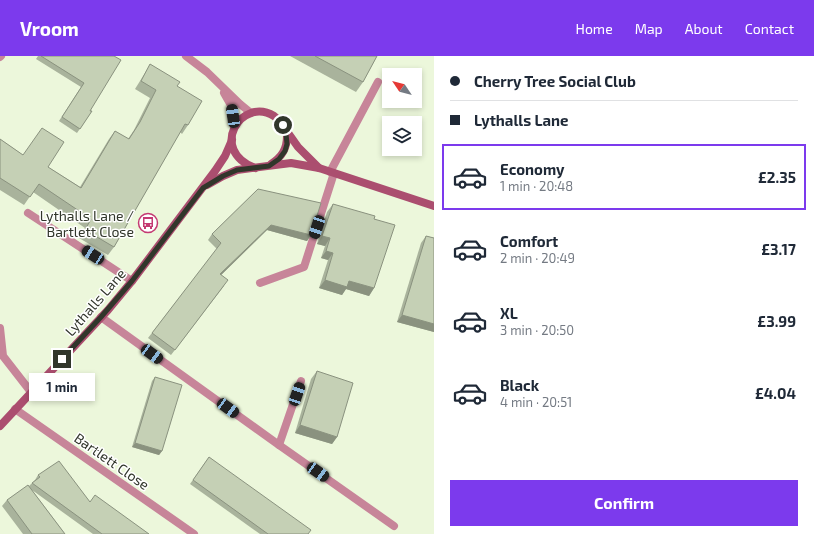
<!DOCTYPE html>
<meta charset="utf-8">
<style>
:root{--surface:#fff;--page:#f2f2f3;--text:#1f2937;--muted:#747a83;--line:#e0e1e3;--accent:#7c3aed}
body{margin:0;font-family:"Exo 2",sans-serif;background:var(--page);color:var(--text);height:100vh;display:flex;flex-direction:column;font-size:15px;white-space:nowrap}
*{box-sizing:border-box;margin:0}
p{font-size:13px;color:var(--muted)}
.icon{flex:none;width:22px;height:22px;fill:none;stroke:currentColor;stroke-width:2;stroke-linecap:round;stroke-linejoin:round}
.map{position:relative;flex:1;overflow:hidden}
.details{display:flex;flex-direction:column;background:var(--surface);width:380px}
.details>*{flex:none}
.guide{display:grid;align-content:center;height:88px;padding:0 16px;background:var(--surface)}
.needle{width:26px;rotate:305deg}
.controls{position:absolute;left:382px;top:12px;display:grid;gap:8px}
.controls a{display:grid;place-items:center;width:40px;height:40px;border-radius:0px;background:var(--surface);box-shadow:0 2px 6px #0003;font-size:20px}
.end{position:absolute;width:18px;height:18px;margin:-9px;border:5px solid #31362b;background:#fff;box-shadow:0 0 0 2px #fff}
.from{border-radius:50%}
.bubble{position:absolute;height:28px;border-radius:0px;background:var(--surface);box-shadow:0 2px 6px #0003;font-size:13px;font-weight:700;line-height:28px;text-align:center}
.car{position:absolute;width:12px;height:24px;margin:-12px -6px;border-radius:5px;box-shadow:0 0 3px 1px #0007;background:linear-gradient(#222 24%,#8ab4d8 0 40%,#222 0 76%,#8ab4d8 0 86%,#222 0)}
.guide b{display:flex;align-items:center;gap:14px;height:38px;font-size:15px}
.guide b+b{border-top:1px solid var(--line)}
.guide i{width:10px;height:10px;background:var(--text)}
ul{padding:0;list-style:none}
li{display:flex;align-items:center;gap:12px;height:66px;margin:0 8px 6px;padding:0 8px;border:2px solid transparent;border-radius:0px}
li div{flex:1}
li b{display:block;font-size:15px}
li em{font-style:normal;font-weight:700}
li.active{border-color:var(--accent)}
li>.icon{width:36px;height:36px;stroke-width:1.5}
.cta{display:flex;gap:8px;margin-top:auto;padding:8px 16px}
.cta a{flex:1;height:46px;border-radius:0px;background:var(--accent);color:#fff;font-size:16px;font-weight:700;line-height:46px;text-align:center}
header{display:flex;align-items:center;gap:24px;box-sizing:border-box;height:56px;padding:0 20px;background:var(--accent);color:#fff}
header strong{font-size:19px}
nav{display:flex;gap:22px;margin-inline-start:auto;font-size:14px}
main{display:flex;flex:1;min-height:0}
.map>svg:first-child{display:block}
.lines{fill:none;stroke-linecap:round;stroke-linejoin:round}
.lane{stroke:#c78599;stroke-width:8}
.street{stroke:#c78599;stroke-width:8}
.secondary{stroke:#ab4e6f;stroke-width:8}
.wall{fill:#a9b39c}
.shaded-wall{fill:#8a927f}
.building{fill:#c5d0b5;stroke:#8a927f}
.route{stroke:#31362b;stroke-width:5}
.labels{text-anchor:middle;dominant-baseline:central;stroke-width:3;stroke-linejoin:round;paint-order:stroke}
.poi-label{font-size:14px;fill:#31362b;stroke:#fff;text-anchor:end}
.street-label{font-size:14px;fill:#31362b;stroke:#fff}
</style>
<header>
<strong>Vroom</strong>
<nav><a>Home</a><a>Map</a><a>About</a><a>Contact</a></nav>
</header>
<main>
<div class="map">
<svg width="434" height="478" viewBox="0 0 434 478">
<rect width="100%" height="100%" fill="#ecf7db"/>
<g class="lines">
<g class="lane">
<polyline points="0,1 1,0"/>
<polyline points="330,116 378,26"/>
<polyline points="28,157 132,225"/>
<polyline points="260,227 304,211 334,117"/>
<polyline points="101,261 279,389 301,325"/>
<polyline points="0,272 3,300 31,336"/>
<polyline points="279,389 394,470"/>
</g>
<g class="street">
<polyline points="186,0 207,16 240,48 251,57"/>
<polyline points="224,37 232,51 234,70"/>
<polyline points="15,353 194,478"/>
</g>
<g class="secondary">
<polyline points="286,74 298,91 319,112"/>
<path d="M 255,112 C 208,94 241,40 274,60 C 281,65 286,72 287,80 C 287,93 282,101 271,108"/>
<polyline points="207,129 223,120 237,114 291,107 319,112 434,150"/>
<polyline points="0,370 108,254 132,225 215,115 225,100 232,84"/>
</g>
</g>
<g class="wall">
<polygon points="38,0 114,0 90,55 92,55 77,77 59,65 81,31 36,3"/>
<polygon points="290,0 377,0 363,26 356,36"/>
<polygon points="150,8 177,30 188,69 182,78 180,76 114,191 108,199 79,182 85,172 33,136 24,149 0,134 0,83 23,99 48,111 80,131 109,83 115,75 128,83 134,74 150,42 135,33 145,17"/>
<polygon points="258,133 311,179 307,185 267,174 221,219 224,230 171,299 148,282 217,193 208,184 212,178"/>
<polygon points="333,148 374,163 374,232 369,240 346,233 342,239 319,232 328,204 321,202 325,190 317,188 327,156"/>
<polygon points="426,180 434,182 434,276 397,266 421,187"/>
<polygon points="317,315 337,381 332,388 295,377 311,323"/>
<polygon points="155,321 162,395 159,399 132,391 152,325"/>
<polygon points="209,401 308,478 260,478 190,428"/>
<polygon points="38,419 90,446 149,478 93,478 32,434 65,478 23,478 2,450 7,444 29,430 35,424"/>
</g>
<g class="shaded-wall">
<polygon points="271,169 311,179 307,185 267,174 216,224 220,218"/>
<polygon points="322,180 330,182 325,190 317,188"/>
<polygon points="326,195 333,197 328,204 321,202"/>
<polygon points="325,224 349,225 374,232 369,240 346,233 342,239 319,232"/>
<polygon points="402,259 434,268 434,276 397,266"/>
<polygon points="300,369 337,381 332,388 295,377"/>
<polygon points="135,387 162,395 159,399 132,391"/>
</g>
<g class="building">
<polygon points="41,0 114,0 121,4 90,55 92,55 80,73 62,61 84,27"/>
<polygon points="315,0 377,0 363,26"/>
<polygon points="150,8 180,26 177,30 202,45 188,69 185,68 114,191 85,174 91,163 39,128 30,141 0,122 0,83 23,99 42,72 64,86 48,111 81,132 115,75 129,83 140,66 156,34 141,25"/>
<polygon points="258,133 321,147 311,179 271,169 220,218 228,224 175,294 152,277 221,187 212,178"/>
<polygon points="333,148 375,160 374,163 395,169 374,232 349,225 347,231 325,224 333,197 326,195 330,182 322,180"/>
<polygon points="426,180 434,182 434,268 402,259"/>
<polygon points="317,315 353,327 337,381 300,369"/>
<polygon points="155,321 182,329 162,395 135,387"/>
<polygon points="209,401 311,474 308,478 268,478 193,424"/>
<polygon points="59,405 90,446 95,439 149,478 102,478 32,427 40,421 38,419"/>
<polygon points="28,429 65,478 32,478 7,444"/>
</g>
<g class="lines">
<polyline class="route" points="62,303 101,261 132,225 203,132 223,120 237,114 269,110 279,103 285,95 287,88 286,78 283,69"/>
</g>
<defs>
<symbol id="bus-ring" viewBox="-11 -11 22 22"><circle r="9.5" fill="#fff" stroke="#c43a72" stroke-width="1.5"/><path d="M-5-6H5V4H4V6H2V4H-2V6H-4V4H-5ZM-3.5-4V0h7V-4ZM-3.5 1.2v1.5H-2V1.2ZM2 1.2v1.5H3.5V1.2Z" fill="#c43a72"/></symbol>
</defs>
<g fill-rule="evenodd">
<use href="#bus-ring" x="137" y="156" width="22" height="22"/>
</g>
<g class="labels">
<g class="poi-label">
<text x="134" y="159">Lythalls Lane /<tspan x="134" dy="16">Bartlett Close</tspan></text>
</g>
<g class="street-label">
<text transform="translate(95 246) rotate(-49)">Lythalls Lane</text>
<text transform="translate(112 405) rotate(35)">Bartlett Close</text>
</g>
</g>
</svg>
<div class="controls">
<a><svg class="needle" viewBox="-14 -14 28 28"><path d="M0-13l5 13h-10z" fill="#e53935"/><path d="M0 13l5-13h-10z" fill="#747a83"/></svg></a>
<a><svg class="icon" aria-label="layers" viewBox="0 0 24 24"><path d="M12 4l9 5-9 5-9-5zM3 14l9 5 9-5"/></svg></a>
</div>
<i class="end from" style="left:283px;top:69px"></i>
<i class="end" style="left:62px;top:303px"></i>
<div class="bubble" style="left:29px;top:317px;width:66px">1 min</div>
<i class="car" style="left:233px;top:60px;rotate:352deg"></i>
<i class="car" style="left:317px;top:171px;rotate:198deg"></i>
<i class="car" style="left:93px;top:199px;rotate:303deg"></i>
<i class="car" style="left:152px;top:298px;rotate:126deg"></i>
<i class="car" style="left:297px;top:338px;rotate:19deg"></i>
<i class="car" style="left:228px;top:352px;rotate:126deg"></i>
<i class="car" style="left:318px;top:416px;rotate:125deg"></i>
</div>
<section class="details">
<div class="guide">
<b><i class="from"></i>Cherry Tree Social Club</b>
<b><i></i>Lythalls Lane</b>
</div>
<ul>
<li class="active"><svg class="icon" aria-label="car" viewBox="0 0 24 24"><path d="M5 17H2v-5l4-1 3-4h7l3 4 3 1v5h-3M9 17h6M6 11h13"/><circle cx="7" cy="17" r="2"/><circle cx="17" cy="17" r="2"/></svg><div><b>Economy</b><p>1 min · 20:48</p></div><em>£2.35</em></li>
<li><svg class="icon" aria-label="car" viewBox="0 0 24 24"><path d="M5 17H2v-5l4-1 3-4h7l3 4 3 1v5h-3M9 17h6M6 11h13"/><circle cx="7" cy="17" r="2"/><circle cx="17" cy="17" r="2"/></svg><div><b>Comfort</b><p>2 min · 20:49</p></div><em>£3.17</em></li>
<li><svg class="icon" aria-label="car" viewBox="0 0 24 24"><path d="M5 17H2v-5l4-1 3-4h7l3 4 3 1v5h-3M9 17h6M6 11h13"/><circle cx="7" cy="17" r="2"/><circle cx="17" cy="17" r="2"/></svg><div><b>XL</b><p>3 min · 20:50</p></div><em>£3.99</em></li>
<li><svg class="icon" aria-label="car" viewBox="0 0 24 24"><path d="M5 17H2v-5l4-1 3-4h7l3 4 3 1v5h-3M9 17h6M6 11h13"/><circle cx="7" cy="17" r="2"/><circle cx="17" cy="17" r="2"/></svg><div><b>Black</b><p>4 min · 20:51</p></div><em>£4.04</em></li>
</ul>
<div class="cta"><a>Confirm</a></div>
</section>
</main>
